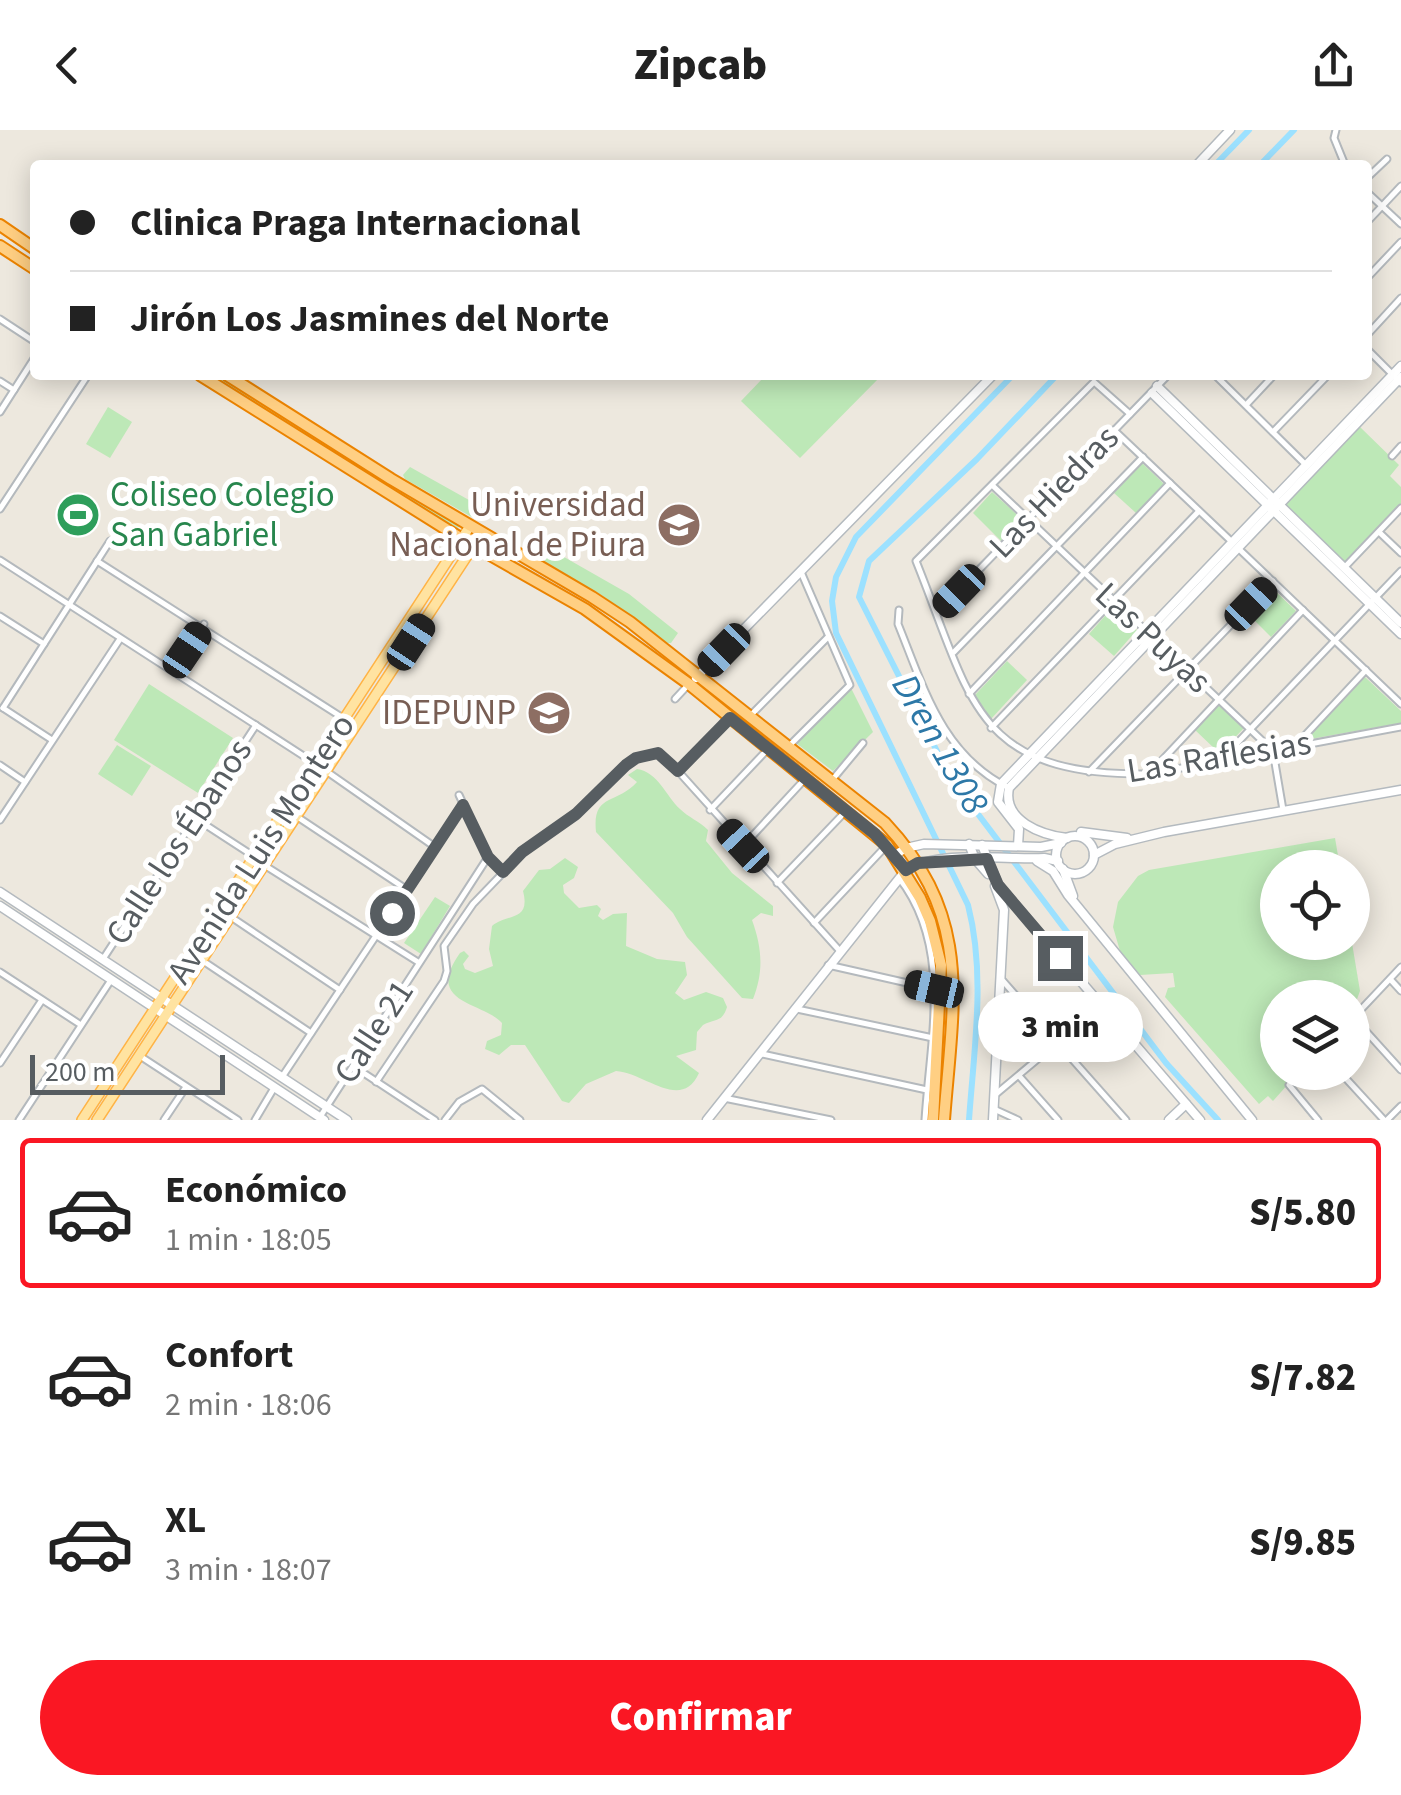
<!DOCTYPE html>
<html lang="es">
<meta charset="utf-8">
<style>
:root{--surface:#fff;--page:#f6f6f6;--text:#222;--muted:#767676;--line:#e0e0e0;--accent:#fa1723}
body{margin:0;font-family:"Source Sans 3",sans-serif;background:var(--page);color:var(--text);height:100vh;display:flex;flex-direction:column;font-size:38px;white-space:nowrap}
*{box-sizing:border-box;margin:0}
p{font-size:32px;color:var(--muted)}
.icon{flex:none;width:55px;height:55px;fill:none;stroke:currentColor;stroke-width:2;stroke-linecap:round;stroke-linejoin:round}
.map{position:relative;height:990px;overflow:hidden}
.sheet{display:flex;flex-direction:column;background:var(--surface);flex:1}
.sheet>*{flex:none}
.guide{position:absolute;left:30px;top:30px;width:1342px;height:220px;border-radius:10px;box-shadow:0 5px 25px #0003;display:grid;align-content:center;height:220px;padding:0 40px;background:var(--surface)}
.tools{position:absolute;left:1260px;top:720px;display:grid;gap:20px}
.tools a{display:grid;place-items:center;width:110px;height:110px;border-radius:50%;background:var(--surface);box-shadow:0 5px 25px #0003;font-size:50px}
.scale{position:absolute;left:30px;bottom:25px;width:195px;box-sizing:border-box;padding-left:10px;border:5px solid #575d61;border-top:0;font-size:28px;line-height:35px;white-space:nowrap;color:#575d61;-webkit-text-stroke:8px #fff;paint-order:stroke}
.end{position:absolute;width:45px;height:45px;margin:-22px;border:12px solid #575d61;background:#fff;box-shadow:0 0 0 5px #fff}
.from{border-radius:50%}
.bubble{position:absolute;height:70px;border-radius:35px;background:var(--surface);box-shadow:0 5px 25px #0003;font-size:32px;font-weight:800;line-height:70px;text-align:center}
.car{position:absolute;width:30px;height:60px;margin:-30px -15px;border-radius:12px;box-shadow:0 0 8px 2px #0007;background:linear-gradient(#222 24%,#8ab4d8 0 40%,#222 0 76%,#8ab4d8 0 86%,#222 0)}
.guide b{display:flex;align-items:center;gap:35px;height:95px;font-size:38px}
.guide b+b{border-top:2px solid var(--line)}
.guide i{width:25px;height:25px;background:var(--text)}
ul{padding:18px 0 0;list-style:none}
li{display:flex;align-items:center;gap:30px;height:150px;margin:0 20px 15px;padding:0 20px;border:5px solid transparent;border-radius:10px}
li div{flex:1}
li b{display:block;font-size:38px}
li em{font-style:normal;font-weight:800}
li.on{border-color:var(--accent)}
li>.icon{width:90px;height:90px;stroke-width:1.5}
.cta{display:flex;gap:20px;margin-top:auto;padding:20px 40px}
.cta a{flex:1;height:115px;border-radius:60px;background:var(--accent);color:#fff;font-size:40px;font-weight:800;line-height:115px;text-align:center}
header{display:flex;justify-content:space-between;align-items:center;height:130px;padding:0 40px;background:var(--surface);font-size:45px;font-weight:800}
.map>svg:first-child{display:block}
.green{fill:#bde8b7}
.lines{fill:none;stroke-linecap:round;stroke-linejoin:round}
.canal{stroke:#9ce1ff;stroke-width:6}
.street-casing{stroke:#b4b9bd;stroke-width:9}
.secondary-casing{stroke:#b4babf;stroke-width:11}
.primary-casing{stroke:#ffb345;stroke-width:12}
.highway-casing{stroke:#eb8300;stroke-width:14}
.street{stroke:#fff;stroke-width:5}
.secondary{stroke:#fff;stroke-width:8}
.primary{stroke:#ffe3a1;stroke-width:9}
.highway{stroke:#ffcf83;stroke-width:10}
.route{stroke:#575d61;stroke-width:12}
.labels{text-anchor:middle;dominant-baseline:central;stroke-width:10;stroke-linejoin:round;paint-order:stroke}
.street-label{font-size:35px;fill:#575d61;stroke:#fff}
.leisure-label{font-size:35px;fill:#27864d;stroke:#fff;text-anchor:start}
.education-label{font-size:35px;fill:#785e54;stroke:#fff;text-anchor:end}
.water-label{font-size:38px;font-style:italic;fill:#2d78a7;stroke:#fff}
</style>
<header><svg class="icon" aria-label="back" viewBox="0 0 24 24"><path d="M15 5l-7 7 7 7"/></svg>Zipcab<svg class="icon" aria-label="share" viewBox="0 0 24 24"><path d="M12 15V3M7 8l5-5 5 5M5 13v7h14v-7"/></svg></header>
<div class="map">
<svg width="1401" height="990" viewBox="0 0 1401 990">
<rect width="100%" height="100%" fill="#ede8de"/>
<g class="green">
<polygon points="209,245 219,245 352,331 460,394 458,398 368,347"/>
<polygon points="766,245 882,245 800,328 741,271"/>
<polygon points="108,277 132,292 110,328 86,314"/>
<polygon points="1360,297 1399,335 1390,346 1401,357 1401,374 1344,433 1284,375"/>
<polygon points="1142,333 1164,354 1136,383 1114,363"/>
<polygon points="410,337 485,379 477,390 405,349 403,345"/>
<polygon points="992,362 1022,389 1001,411 973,383"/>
<polygon points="536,411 629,464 678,503 671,513 667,513 603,466 532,425 530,422"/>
<polygon points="1272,458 1296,481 1271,507 1247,483"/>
<polygon points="1112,478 1137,500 1114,526 1089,504"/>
<polygon points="1007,531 1027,550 991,589 975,565"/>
<polygon points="1365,547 1401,581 1401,593 1305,610"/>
<polygon points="149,554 233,608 198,663 114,610"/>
<polygon points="851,558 873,602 833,641 796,613 833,572"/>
<polygon points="1219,575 1244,598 1218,625 1205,630 1215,619 1195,600"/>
<polygon points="117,615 151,636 132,666 98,644"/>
<polygon points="318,639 321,642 183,855 178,855 178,850"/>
<path d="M 637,639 C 658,642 666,666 680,679 C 688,687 699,691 708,700 L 706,711 L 732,743 L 773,776 L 773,786 L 761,783 L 752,790 C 762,818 764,841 753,869 L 742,868 L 687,807 L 673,783 L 596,702 C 592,663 616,675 637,652 L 628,645 Z"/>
<polygon points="1335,708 1340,737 1278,738 1278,812 1352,813 1360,861 1353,880 1352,868 1278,868 1278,942 1298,943 1273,971 1268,966 1259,974 1165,867 1168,858 1175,857 1173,843 1140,845 1120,821 1113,797 1118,772 1138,746 1149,740"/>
<path d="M 565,728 L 578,737 L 574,748 L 563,755 L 564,763 L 579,778 L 597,775 L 601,779 L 598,786 L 603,790 L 613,784 L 627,783 L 626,816 L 657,829 L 685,832 L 687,845 L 675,863 L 684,870 L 706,862 L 723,868 L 727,877 C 722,893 716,888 703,895 L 697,902 L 696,920 L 676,926 L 699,943 C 681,982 646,943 616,941 L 586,954 L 569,973 L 562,971 L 525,915 L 511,915 L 499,925 L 485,919 L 487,911 L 501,905 L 502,893 C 481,871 424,874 460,823 L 464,821 L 469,826 L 463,834 L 465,839 L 475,843 L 493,836 L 489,819 L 492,796 C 507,783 531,792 523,761 L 539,740 L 550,739 Z"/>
<polygon points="435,767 450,776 421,824 404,813"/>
</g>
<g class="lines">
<g class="canal">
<polyline points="1215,35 1249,0"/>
<polyline points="1260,35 1294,0"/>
<polyline points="1057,245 977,329 869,431 859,467 950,647 1166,933 1218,990"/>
<path d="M 969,990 C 974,918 986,845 968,775 L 836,503 L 832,471 L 836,447 L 856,407 L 1013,245"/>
</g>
<defs>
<g id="street">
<polyline points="1336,0 1334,8 1345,35"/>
<polyline points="1368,47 1387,29"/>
<polyline points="1368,63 1401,94"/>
<polyline points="1368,91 1401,56"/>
<polyline points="1368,147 1401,112"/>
<polyline points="0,189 35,212"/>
<polyline points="1368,204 1401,168"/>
<polyline points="1368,220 1401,253"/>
<polyline points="1215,245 1306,335"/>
<polyline points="0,251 14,260"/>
<polyline points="1246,275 1274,245"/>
<polyline points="0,282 35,227"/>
<path d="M 1130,284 L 1094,252 L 916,431 C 972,570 973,646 1149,644 L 1401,597"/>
<polyline points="1114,300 1231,411"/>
<polyline points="1273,302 1328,245"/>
<polyline points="1392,326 1401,316"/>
<polyline points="992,355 1273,621 1283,680"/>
<polyline points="0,379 88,245"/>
<polyline points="1379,402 1401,423"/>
<polyline points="1239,419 1401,574"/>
<polyline points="0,430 316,634 435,717"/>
<polyline points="97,431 343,588"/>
<polyline points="1344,438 1401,378"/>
<path d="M 899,480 L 898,494 C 924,558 942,625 1009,658"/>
<polyline points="937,483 1168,245"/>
<polyline points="0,486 44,514"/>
<polyline points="954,522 1143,327"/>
<polyline points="173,541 204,494"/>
<polyline points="969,564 1170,353"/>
<polyline points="675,569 689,554"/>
<polyline points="3,578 110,411"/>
<polyline points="3,578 52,610"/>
<polyline points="752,584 827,508"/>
<polyline points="991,598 1199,381"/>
<polyline points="790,615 850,555 801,442"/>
<polyline points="1296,615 1366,540"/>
<polyline points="1221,630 1401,441"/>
<polyline points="0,635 25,652"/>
<polyline points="678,641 731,588"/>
<polyline points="1089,642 1273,451"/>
<polyline points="1151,642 1303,480"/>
<polyline points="833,649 863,613"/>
<polyline points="459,665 488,727 503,741"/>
<polyline points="710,680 766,621"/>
<polyline points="296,686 406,759"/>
<polyline points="195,688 255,727"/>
<polyline points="0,690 120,509"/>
<polyline points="744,715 804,650"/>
<polyline points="264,735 418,832"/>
<path d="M 899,748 C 953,817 930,909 925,990"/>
<polyline points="777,753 844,683"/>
<polyline points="231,787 340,860"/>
<polyline points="814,793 887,715"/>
<polyline points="103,829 256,595"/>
<polyline points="203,831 311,903"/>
<polyline points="828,835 934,859"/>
<polyline points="0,842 81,895"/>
<polyline points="1390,849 1401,861"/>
<polyline points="1003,851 1126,990"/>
<polyline points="797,879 933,908"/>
<polyline points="1354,888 1401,940"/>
<polyline points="1352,889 1401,837"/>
<polyline points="762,924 927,960"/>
<polyline points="140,926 238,990"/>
<polyline points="0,933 42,870"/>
<polyline points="353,936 435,990"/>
<polyline points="1301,942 1289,955 1318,990"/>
<polyline points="1340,942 1384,990"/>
<polyline points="282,947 463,675"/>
<polyline points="1020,947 1058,990"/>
<polyline points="376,952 444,851 447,841 444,816 473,774 523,722 576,684 627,635 636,629 658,623 678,641 839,820"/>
<polyline points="996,964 1101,876"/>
<polyline points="724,968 831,990"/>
<polyline points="994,979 1018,990"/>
<polyline points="320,987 488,727"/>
<polyline points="19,990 111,850"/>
<polyline points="164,990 186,957"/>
<polyline points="255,990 274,958"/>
<polyline points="445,990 459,972 482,959 520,990"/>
<polyline points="1387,990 1401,976"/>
</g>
<g id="secondary">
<polyline points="1197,35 1230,0"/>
<polyline points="1157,256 1401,493"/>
<polyline points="1152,263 1401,504"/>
<polyline points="696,548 993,245"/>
<polyline points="1081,702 1127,708"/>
<circle cx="1075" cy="725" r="19"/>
<path d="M 1067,708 C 1042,705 1002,691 1009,658 L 1401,247"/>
<polyline points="969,714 975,729 988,744"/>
<polyline points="982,715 998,755 1200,990"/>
<polyline points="1018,716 1019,699 998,672 1001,654 1401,236"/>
<polyline points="895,725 906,718 924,714 1041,717 1061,713"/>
<polyline points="1094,725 1115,714 1164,702 1401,660"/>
<polyline points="1037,731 1053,741 1068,765 1252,990"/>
<polyline points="1063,739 1073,766"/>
<polyline points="0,762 347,990"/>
<polyline points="0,776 324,990"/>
<path d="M 707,990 L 906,740 C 940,720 1004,730 1044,728 L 1058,731"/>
<polyline points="993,990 1004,780 995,756"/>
<polyline points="1169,990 1186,974"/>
</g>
<g id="primary">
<polyline points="82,990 470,396"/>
<polyline points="97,990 482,403"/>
</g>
<g id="highway">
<polyline points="0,95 35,119"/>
<polyline points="0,116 35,139"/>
<polyline points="200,245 462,409 585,479 689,554 887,715 920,768 930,791 941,835 933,990"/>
<path d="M 227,245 L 391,349 L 592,467 L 630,492 L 885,693 C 974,788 953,872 944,990"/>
</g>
</defs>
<use href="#street" class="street-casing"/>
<use href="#secondary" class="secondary-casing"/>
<use href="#primary" class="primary-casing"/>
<use href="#highway" class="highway-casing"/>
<use href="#street" class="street"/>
<use href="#secondary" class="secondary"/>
<use href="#primary" class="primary"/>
<use href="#highway" class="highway"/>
</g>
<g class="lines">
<polyline class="route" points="392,783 463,675 488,727 503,742 522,722 576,684 626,635 636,628 658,623 678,641 730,588 875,704 906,740 918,733 987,729 998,755 1060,828"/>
</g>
<defs>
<symbol id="stadium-disc" viewBox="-11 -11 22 22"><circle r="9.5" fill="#2e9e5b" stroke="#fff"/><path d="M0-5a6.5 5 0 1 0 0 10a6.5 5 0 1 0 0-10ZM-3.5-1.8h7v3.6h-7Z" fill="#fff"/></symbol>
<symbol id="university-disc" viewBox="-11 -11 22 22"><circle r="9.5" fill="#8d6e63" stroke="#fff"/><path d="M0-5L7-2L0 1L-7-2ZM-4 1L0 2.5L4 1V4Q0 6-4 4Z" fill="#fff"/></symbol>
</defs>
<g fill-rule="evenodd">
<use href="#stadium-disc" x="53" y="360" width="50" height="50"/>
<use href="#university-disc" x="654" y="370" width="50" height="50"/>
<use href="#university-disc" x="524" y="558" width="50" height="50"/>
</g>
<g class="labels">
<g class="street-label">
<text transform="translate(1054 362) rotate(-46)">Las Hiedras</text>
<text transform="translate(1153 508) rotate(43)">Las Puyas</text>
<text transform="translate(1219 627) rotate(-9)">Las Raflesias</text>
<text transform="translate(179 712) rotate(-57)">Calle los Ébanos</text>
<text transform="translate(261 719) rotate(-57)">Avenida Luis Montero</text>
<text transform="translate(374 902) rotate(-57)">Calle 21</text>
</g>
<g class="leisure-label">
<text x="110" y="365">Coliseo Colegio<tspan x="110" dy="40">San Gabriel</tspan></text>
</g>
<g class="education-label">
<text x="646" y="375">Universidad<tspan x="646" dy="40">Nacional de Piura</tspan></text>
<text x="516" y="583">IDEPUNP</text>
</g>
<g class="water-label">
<text transform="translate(940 614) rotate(60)">Dren 1308</text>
</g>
</g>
</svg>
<div class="tools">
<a><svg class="icon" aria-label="locate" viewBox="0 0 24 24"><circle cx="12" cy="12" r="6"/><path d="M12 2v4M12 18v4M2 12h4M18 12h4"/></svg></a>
<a><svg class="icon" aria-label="layers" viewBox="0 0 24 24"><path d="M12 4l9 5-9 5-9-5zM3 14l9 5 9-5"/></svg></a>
</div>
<div class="scale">200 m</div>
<i class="end from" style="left:392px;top:783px"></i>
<i class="end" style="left:1060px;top:828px"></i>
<div class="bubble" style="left:978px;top:862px;width:165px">3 min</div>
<i class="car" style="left:959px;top:461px;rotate:224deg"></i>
<i class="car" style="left:1251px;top:474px;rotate:44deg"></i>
<i class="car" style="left:411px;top:512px;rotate:33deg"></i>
<i class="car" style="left:187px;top:520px;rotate:34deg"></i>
<i class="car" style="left:724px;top:520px;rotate:224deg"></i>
<i class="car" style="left:743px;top:716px;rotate:317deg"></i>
<i class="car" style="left:934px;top:859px;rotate:283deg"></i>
<div class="guide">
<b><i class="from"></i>Clinica Praga Internacional</b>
<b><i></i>Jirón Los Jasmines del Norte</b>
</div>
</div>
<section class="sheet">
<ul>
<li class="on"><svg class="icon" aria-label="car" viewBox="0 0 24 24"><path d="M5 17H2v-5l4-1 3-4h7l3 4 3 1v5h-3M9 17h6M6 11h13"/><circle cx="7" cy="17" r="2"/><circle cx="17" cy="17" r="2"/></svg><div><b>Económico</b><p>1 min · 18:05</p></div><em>S/5.80</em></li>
<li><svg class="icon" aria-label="car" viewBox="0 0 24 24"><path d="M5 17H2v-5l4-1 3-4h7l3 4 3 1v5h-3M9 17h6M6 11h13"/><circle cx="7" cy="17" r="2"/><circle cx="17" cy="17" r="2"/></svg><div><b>Confort</b><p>2 min · 18:06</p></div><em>S/7.82</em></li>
<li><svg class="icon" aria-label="car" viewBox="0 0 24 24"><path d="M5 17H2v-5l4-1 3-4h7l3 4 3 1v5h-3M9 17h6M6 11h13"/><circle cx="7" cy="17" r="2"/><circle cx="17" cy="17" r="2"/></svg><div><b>XL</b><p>3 min · 18:07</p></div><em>S/9.85</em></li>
</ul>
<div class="cta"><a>Confirmar</a></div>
</section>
